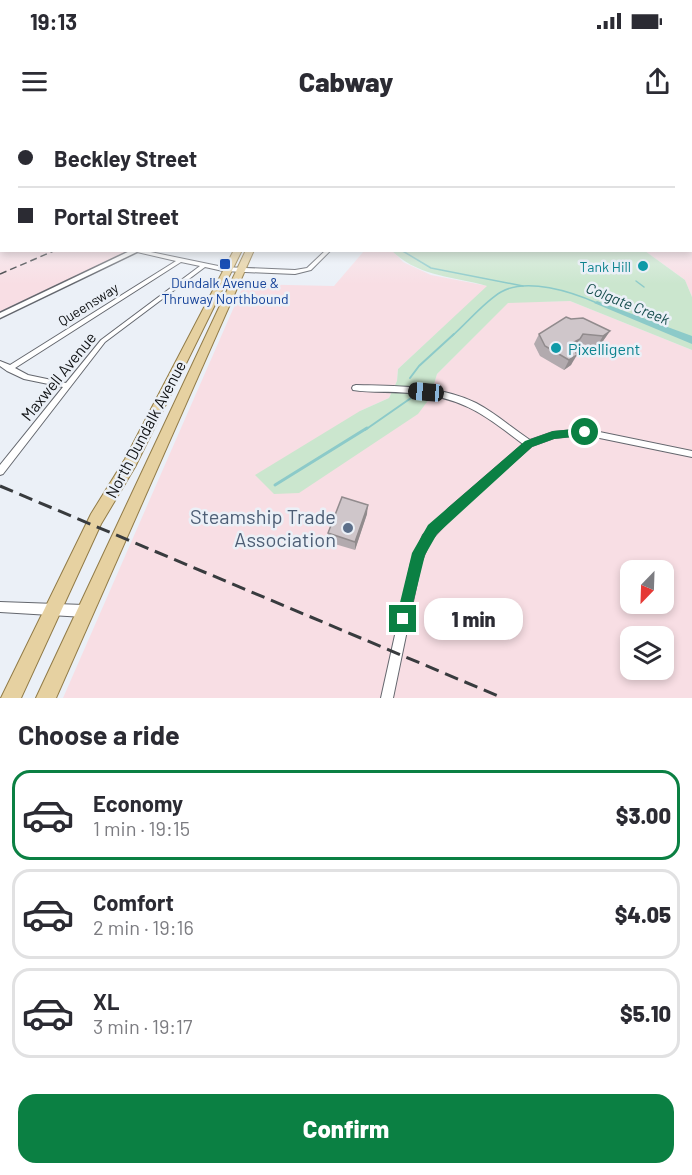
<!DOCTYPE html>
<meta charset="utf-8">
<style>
:root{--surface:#fff;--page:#f2f2f3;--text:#2b2b33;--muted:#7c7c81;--line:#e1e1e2;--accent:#0b8043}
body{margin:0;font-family:Barlow,sans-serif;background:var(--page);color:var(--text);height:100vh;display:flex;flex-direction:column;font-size:22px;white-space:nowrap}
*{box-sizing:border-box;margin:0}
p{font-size:20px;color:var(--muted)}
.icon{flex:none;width:33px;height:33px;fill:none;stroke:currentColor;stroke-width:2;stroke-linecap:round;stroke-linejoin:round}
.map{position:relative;height:578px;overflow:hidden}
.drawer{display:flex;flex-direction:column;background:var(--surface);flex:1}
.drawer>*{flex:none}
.guide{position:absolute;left:0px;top:0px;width:693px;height:132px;box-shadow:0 3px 9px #0003;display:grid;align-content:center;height:132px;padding:0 18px;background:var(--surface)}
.needle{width:39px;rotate:203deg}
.fabs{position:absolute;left:620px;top:440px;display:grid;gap:12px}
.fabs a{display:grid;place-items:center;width:54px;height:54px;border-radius:12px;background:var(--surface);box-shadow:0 3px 9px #0003;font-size:30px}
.end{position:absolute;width:27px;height:27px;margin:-14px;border:8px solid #0b8043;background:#fff;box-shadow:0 0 0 3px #fff}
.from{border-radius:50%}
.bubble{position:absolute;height:42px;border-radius:18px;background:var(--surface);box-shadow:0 3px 9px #0003;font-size:20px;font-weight:800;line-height:42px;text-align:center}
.car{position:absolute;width:18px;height:36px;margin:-18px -9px;border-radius:8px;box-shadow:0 0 4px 2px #0007;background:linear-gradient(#222 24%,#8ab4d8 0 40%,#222 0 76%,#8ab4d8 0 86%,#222 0)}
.guide b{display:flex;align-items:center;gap:21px;height:57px;font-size:22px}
.guide b+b{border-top:2px solid var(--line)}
.guide i{width:15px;height:15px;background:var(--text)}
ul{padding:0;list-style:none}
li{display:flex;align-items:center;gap:18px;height:90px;margin:0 12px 9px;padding:0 6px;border:3px solid var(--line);border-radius:18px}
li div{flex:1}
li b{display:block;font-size:22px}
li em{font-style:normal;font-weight:800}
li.active{border-color:var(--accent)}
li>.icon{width:54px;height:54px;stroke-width:1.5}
h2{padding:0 18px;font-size:27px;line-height:72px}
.cta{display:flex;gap:12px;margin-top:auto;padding:12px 18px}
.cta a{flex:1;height:69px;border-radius:18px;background:var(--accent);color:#fff;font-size:24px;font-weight:800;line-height:69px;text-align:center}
.status{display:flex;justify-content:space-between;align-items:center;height:42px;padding:0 30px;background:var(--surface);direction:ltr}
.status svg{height:16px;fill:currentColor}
header{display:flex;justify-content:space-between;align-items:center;height:78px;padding:0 18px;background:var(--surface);font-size:27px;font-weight:800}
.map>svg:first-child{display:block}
.industrial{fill:#f8dee4;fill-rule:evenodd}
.green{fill:#cbe6ce}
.water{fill:#8ccac9}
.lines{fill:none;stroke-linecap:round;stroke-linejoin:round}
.stream-far2{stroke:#8ccac9;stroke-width:1.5}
.stream-far1{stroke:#8ccac9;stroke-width:2}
.stream{stroke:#8ccac9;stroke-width:3}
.street-casing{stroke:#64676e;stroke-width:2}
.secondary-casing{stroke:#64676e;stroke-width:3}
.primary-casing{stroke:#917b47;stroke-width:2}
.street{fill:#fff;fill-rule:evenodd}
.secondary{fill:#fff;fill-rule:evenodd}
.primary{fill:#e6d1a1;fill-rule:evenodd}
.rail-far1{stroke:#383b3e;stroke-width:1.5;stroke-dasharray:7 4;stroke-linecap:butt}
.rail{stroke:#383b3e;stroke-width:3;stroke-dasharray:14 7;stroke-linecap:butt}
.wall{fill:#b2aaae}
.shaded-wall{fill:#918b8d}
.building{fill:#cfc6ca;stroke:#918b8d;stroke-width:1.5}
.route{fill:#0b8043}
.transit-dot{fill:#1a4fb4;stroke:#ebf0f7;stroke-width:2}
.culture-dot{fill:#0f9aa8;stroke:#ebf0f7;stroke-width:2}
.service-dot{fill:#5c6f8a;stroke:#ebf0f7;stroke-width:2}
.labels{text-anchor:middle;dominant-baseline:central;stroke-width:5;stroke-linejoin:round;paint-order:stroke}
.far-culture-label{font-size:14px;fill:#0d838f;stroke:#ebf0f7;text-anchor:end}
.far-transit-label{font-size:14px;fill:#164399;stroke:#ebf0f7}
.far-street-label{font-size:14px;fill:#101214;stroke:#ebf0f7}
.far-water-label{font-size:15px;font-style:italic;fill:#174e4e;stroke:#ebf0f7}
.culture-label{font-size:16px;fill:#0d838f;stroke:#ebf0f7;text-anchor:start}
.street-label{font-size:16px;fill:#101214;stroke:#ebf0f7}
.near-service-label{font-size:20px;fill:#4e5e75;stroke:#ebf0f7;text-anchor:end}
</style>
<div class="status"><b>19:13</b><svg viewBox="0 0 49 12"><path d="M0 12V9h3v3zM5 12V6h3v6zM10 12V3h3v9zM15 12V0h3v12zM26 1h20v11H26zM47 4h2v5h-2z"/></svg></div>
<header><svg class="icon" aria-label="menu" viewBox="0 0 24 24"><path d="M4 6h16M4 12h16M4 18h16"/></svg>Cabway<svg class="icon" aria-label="share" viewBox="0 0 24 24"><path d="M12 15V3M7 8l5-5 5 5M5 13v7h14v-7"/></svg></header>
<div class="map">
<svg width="692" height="578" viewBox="0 0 692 578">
<rect width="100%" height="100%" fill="#ebf0f7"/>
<g class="industrial">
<polygon points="692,83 692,177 685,160 645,131 692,130"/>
<polygon points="0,94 2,130 133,131 0,192"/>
<path d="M 392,130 L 403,142 L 431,155 L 488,166 L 398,249 L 397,261 L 389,278 L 360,291 L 430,278 L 437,254 L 508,182 L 570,181 L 692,230 L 692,578 L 63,578 L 244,164 L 334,166 L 364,131 ZM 630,450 L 663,450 L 663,483 L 630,483 ZM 630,516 L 663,516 L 663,549 L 630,549 Z"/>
</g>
<path class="green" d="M 392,131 L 645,131 L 685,160 L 692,177 L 692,230 L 570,181 L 508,183 L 437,254 L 430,278 L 418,294 L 299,373 L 274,374 L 255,355 L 360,291 L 389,278 L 397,261 L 398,249 L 487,166 C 453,156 419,157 392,131 Z"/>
<polygon class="water" points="597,181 692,216 692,224 594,183"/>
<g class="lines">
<g class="stream-far2">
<polyline points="401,130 431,148 523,166"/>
<polyline points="636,161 644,167"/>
<path d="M 452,216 C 468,202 484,182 501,172 C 527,157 572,172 597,183"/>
</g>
<g class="stream-far1">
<polyline points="410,258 419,246 454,214"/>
<polyline points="365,310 411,278"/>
</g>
<polyline class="stream" points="275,365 367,308"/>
<defs>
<g id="street">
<rect x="0" y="83" width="2" height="1"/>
<path d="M 135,130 L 141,130 L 223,147 L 295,150 L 307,148 L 326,130 L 331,130 L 311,150 L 295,154 L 223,151 L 205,147 L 105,222 L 3,354 L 0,355 L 0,345 L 63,267 L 24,259 L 7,251 L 0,246 L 0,241 L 10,245 L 176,141 L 137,132 ZM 181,142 L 200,146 L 101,220 L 66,263 L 28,255 L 15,248 Z"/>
<path d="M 356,265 C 396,266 439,265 476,283 C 495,293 512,308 530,320 L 553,312 L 585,309 L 692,331 L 692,337 L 585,315 L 554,318 L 532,326 L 455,394 L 430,421 L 421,443 L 393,578 L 381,578 L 411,443 L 423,415 L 449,388 L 523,324 C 483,294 463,277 410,273 C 391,271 372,273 353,270 L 352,268 L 353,266 Z"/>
<polygon points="0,482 84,485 88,487 90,491 88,495 84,497 0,492"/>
</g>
<polygon id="secondary" points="132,130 141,130 0,198 0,193"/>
<g id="primary">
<polygon points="234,130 242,130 135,347 101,404 21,578 1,578 91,394 125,339"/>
<polygon points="246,130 254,130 56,578 36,578"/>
</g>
</defs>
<use href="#street" class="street-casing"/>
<use href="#secondary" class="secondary-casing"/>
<use href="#primary" class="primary-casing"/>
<use href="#street" class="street"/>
<use href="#secondary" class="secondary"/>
<use href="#primary" class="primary"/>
<polyline class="rail-far1" points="0,154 56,130"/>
<polyline class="rail" points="0,366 503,578"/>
</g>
<g class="wall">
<polygon points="571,199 610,211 603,221 597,226 577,224 575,229 571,245 564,250 540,236 534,224 539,214"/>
<polygon points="367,394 355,430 328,422 328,413"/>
</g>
<g class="shaded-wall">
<polygon points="610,211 603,221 597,226 603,216"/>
<polygon points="580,219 574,229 572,223"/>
<polygon points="577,235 571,245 564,250 569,240"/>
<polygon points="368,385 367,394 355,430 355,422"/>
</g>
<g class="building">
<polygon points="566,197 571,199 583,198 610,211 603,216 583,214 580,219 572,223 577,235 569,240 545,226 539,214"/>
<polygon points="342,377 368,385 355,422 328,413"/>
</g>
<linearGradient id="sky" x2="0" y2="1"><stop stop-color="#83bddc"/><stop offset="0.51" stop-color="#f6f8fb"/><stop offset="1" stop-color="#f6f8fb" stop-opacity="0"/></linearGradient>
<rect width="692" height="164" fill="url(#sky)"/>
<polygon class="route" points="585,308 590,312 589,315 554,319 532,327 437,414 425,435 408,504 403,506 398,504 396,499 412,433 428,405 525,321 553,311"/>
<rect class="transit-dot" x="219" y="138" width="12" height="12" rx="3"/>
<g class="culture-dot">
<circle cx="643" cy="146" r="6"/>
<circle cx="556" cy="228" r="6"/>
</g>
<circle class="service-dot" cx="348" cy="408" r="6"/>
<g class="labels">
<g class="far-culture-label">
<text x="631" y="146">Tank Hill</text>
</g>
<g class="far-transit-label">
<text x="225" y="162">Dundalk Avenue &amp;<tspan x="225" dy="16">Thruway Northbound</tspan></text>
</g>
<g class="far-street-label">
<text transform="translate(88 184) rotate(-32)">Queensway</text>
</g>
<g class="far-water-label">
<text transform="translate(628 183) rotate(22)">Colgate Creek</text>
</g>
<g class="culture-label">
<text x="568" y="228">Pixelligent</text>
</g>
<g class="street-label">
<text transform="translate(58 256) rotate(-51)">Maxwell Avenue</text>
<text transform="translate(145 309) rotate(-62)">North Dundalk Avenue</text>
</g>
<g class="near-service-label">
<text x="336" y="396">Steamship Trade<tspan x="336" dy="23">Association</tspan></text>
</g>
</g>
</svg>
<div class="fabs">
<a><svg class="needle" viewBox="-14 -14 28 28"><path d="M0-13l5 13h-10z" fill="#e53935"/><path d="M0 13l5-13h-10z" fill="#7c7c81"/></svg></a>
<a><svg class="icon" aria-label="layers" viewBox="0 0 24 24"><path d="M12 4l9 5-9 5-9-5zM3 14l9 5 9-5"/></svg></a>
</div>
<i class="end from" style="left:585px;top:312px"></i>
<i class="end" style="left:403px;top:499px"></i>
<div class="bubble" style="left:424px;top:478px;width:99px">1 min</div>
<i class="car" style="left:426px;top:272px;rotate:275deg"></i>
<div class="guide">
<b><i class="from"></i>Beckley Street</b>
<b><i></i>Portal Street</b>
</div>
</div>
<section class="drawer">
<h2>Choose a ride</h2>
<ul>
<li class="active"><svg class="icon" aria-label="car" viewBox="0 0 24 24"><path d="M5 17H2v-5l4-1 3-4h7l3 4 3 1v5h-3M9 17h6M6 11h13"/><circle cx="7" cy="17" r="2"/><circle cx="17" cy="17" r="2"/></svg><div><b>Economy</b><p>1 min · 19:15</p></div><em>$3.00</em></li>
<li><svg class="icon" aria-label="car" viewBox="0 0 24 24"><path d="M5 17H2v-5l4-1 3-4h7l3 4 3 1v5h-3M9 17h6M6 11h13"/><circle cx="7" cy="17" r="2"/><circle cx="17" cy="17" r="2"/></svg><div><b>Comfort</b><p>2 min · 19:16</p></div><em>$4.05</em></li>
<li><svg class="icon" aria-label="car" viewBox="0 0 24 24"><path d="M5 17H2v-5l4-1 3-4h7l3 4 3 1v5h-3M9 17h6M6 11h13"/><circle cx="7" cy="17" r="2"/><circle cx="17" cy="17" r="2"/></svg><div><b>XL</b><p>3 min · 19:17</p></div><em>$5.10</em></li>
</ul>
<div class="cta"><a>Confirm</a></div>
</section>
